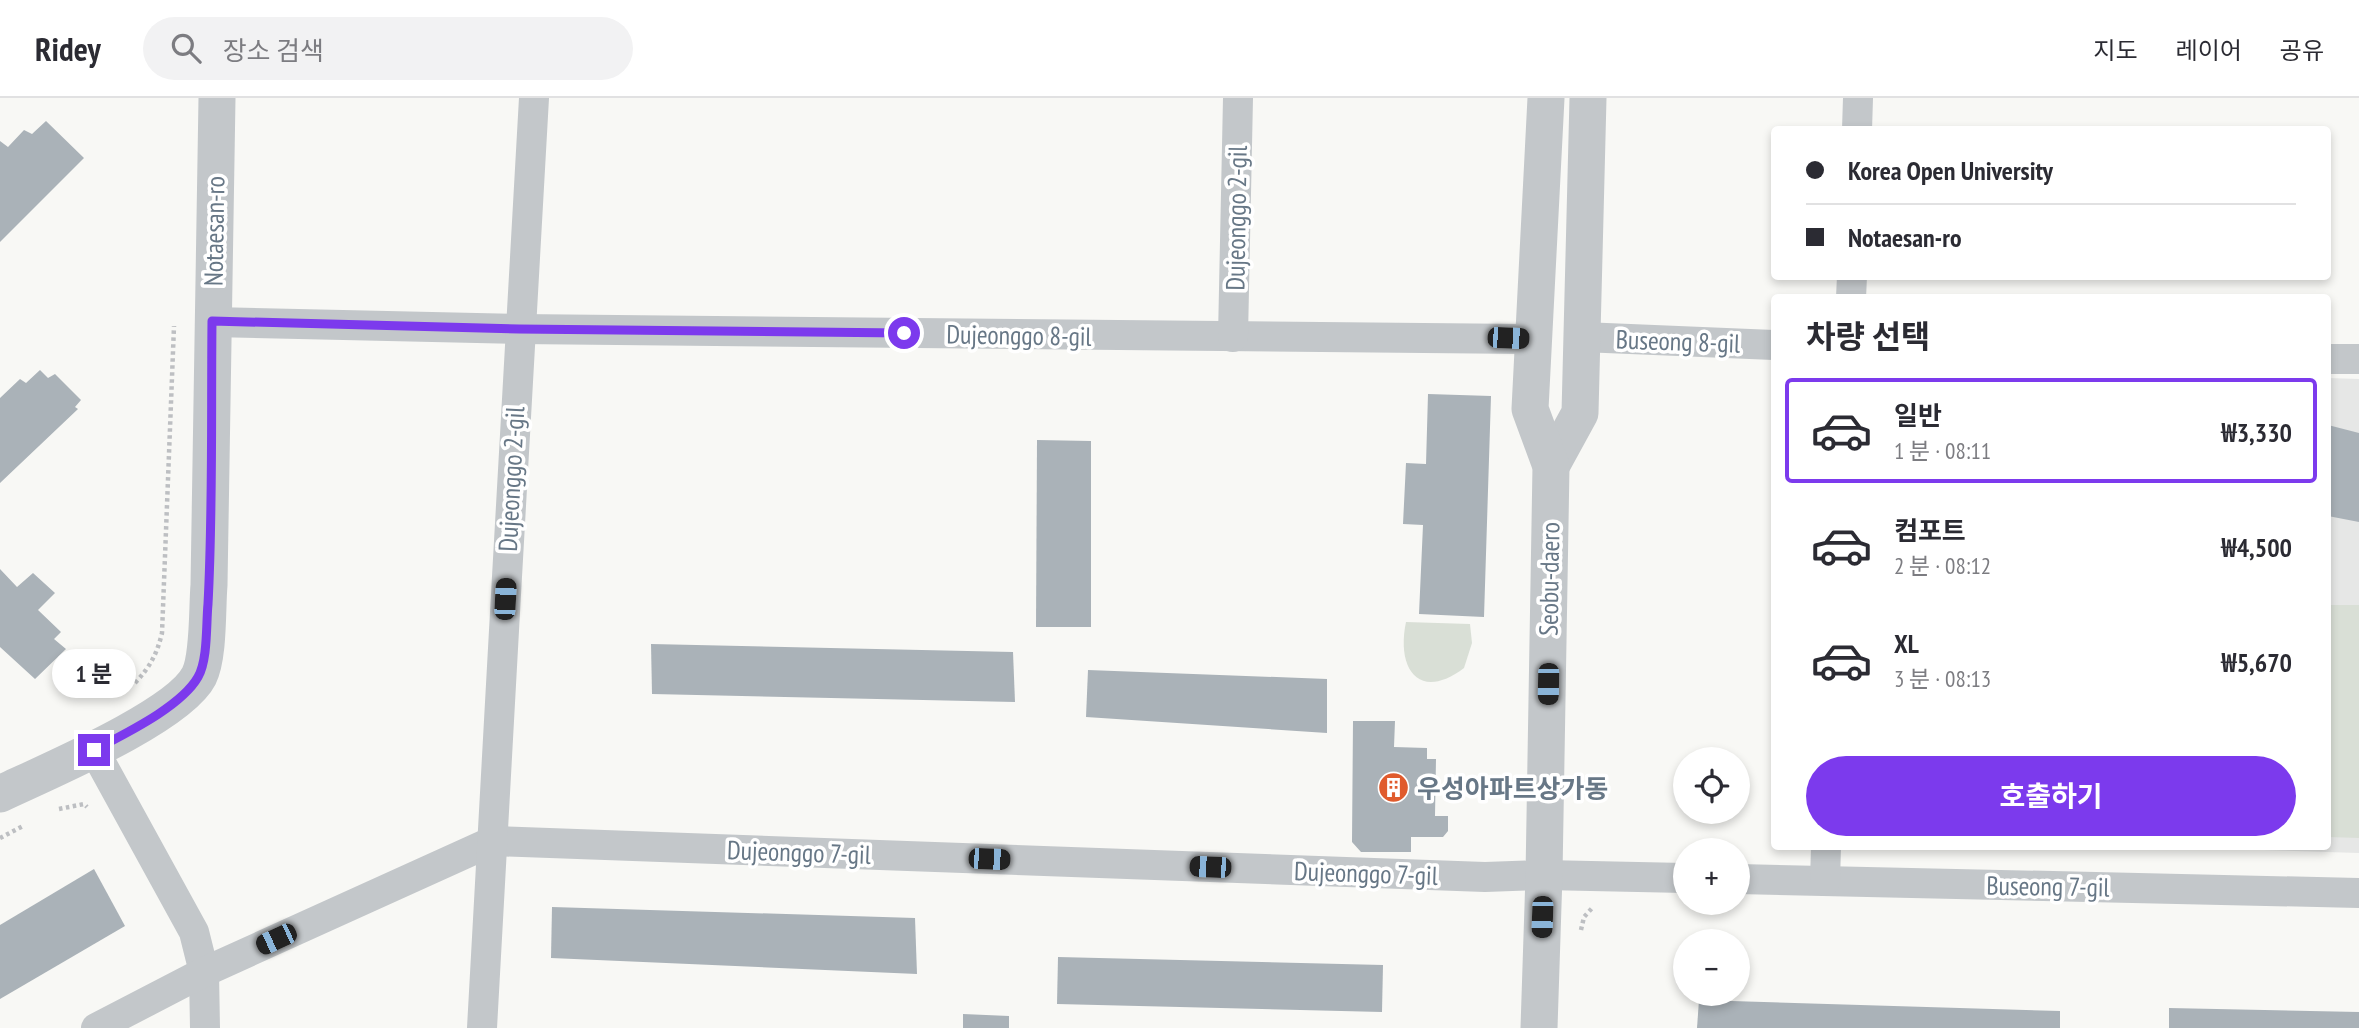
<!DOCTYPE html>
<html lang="ko">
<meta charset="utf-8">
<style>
:root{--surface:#fff;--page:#f2f2f3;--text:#2b2b33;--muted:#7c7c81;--line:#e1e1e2;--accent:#7c3aed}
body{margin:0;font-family:"PT Sans Narrow","Noto Sans KR",sans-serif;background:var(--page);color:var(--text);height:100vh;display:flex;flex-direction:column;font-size:26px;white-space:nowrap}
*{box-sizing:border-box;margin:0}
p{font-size:23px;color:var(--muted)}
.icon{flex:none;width:38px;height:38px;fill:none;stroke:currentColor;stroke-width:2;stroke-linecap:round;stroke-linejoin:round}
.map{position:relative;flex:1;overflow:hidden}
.panel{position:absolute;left:1771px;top:196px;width:560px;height:556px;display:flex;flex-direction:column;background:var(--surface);border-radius:7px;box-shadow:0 4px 10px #0003}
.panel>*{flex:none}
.hud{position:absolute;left:1771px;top:28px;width:560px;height:154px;border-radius:7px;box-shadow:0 4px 10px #0003;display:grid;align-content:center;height:154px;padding:0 35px;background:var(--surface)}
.tools{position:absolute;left:1673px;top:649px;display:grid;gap:14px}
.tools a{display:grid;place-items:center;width:77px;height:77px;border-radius:50%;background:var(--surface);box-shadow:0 4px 10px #0003;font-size:35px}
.end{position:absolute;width:32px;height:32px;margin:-16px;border:9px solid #7c3aed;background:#fff;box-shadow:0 0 0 4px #fff}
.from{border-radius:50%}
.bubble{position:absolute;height:49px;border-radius:24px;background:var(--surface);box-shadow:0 4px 10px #0003;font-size:23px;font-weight:700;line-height:49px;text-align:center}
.car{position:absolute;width:21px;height:42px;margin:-21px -10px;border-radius:9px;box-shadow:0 0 5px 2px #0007;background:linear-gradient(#222 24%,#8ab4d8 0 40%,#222 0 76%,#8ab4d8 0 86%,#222 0)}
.hud b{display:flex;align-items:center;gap:24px;height:66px;font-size:26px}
.hud b+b{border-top:2px solid var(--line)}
.hud i{width:18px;height:18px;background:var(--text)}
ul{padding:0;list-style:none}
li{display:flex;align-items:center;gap:21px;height:105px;margin:0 14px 10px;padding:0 21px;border:4px solid transparent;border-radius:7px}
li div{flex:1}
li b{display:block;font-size:26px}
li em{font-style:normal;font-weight:700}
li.current{border-color:var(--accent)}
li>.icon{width:63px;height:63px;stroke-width:1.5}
h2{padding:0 35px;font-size:32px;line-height:84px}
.button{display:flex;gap:14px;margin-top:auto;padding:14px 35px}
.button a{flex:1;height:80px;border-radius:42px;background:var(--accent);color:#fff;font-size:28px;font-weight:700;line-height:80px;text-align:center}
header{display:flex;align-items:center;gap:42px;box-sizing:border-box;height:98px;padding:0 35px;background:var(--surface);border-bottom:2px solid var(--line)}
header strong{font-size:33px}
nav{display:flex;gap:38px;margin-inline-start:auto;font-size:24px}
.search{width:490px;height:63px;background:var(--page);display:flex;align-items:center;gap:18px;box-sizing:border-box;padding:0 24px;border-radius:38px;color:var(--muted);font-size:26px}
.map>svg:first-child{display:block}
.built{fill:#e6e7e6}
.green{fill:#d9dfd6}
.building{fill:#aab2b8}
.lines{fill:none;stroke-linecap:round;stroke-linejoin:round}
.path{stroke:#bdbfc2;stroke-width:4.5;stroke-dasharray:3.5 3.5;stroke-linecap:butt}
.minor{stroke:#c3c7ca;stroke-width:30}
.tertiary{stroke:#c3c7ca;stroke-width:37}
.route{stroke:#7c3aed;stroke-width:9}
.labels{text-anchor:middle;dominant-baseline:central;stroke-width:7;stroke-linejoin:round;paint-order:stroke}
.street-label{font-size:26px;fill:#677786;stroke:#fff}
.poi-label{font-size:26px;font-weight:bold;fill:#677786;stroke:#fff;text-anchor:start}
</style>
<header>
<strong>Ridey</strong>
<div class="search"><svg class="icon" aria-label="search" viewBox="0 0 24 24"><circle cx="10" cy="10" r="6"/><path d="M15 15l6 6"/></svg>장소 검색</div>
<nav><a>지도</a><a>레이어</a><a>공유</a></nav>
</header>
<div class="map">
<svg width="2359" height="930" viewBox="0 0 2359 930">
<rect width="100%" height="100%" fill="#f8f8f5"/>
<polygon class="built" points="2328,280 2359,281 2359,755 2169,749 2328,749"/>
<g class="green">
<polygon points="2328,507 2359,507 2359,740 2328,739"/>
<path d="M 1406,524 L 1470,526 L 1472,545 L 1464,570 C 1419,604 1396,571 1406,524 Z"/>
</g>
<g class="building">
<polygon points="46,23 84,60 0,144 0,43 8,49 24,32 32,36"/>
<polygon points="40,272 48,280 55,276 81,302 75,309 78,311 0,385 0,300 20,281 26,285"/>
<polygon points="1428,296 1491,298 1484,519 1419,516 1423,427 1403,426 1406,365 1426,366"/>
<polygon points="2328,327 2359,335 2359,424 2328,418"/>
<polygon points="1037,342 1091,343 1091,529 1036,529"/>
<polygon points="0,471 17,489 33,475 55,495 38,512 61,534 54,541 66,551 35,581 0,549"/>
<polygon points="651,546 1013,554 1015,604 652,596"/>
<polygon points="1088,572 1327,581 1327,635 1086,619"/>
<polygon points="1353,623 1395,623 1394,649 1427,650 1427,661 1436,661 1435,718 1448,718 1448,733 1443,739 1411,739 1411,754 1361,754 1352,744"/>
<polygon points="94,771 125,828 0,901 0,827"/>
<polygon points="552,809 915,820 917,876 551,860"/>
<polygon points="1058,859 1383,867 1382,914 1057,906"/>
<polygon points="1699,902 2060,913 2060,930 1697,930"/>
<polygon points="2169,910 2359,914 2359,930 2169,930"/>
<polygon points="963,916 1009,918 1009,930 963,930"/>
</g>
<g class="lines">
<g class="path">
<path d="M 135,585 C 150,569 157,556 162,535 L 174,228"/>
<polyline points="59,711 84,706 87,709"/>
<polyline points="0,740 23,728"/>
<polyline points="1581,832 1584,819 1593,809"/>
</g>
<g class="minor">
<polyline points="1857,32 1858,0"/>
<polyline points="1851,200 1852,178"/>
<polyline points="212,224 519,231 1533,241"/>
<polyline points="1233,239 1238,0"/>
<polyline points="1582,239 1774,247"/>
<polyline points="2328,261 2359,261"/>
<polyline points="94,652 194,834 204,874 205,930"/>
<polyline points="1738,781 2359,795"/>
<polyline points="1825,783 1826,749"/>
<polyline points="96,930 204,874 493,743 1485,779 1544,777 1685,780"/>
<path d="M 482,930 C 501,620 514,310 534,0"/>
</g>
<g class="tertiary">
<polyline points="1551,368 1580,315 1588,0"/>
<path d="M 0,696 C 44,675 178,619 199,578 C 209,558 207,510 209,487 L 217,0"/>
<polyline points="1539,930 1544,777 1551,368 1530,311 1546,0"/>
</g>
</g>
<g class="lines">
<path class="route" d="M 94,652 C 124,636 181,609 198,579 C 208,562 206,526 208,506 C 213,412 211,318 212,223 L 519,231 L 904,235"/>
</g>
<defs>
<symbol id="building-disc" viewBox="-11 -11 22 22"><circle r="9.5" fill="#e05b2d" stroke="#fff"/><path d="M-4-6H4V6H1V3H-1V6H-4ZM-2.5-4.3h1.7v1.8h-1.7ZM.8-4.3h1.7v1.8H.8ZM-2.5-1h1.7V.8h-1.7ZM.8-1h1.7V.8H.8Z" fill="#fff"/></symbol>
</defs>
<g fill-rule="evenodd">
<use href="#building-disc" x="1376" y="672" width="35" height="35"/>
</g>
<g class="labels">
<g class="street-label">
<text transform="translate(1236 120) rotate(-89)">Dujeonggo 2-gil</text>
<text transform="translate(214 133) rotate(-89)">Notaesan-ro</text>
<text transform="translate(1019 237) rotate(1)">Dujeonggo 8-gil</text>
<text transform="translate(1678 243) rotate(2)">Buseong 8-gil</text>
<text transform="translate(511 381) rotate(-87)">Dujeonggo 2-gil</text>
<text transform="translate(1549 481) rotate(-89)">Seobu-daero</text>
<text transform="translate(799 754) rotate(2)">Dujeonggo 7-gil</text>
<text transform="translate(1366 775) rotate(2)">Dujeonggo 7-gil</text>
<text transform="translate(2048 788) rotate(1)">Buseong 7-gil</text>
</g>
<g class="poi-label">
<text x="1417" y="690">우성아파트상가동</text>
</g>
</g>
</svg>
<div class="tools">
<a><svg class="icon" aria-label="locate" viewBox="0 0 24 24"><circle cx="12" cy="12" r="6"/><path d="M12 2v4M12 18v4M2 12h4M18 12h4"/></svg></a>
<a>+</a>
<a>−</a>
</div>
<i class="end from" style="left:904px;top:235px"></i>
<i class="end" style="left:94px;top:652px"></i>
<div class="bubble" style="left:52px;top:551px;width:84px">1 분</div>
<i class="car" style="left:1508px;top:240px;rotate:92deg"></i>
<i class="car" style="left:505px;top:501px;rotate:3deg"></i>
<i class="car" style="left:1548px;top:586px;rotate:181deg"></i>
<i class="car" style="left:989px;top:761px;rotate:92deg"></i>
<i class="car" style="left:1210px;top:769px;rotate:272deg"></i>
<i class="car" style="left:1542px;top:819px;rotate:182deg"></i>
<i class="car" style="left:276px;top:841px;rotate:245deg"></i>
<div class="hud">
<b><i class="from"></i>Korea Open University</b>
<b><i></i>Notaesan-ro</b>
</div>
<section class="panel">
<h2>차량 선택</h2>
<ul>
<li class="current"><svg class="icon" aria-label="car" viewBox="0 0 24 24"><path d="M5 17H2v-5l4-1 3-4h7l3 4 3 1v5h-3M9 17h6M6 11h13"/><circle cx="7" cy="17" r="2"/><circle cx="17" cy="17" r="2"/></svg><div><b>일반</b><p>1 분 · 08:11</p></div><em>₩3,330</em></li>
<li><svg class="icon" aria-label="car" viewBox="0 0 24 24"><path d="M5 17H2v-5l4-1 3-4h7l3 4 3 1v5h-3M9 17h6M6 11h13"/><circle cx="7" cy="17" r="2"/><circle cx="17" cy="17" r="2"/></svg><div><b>컴포트</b><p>2 분 · 08:12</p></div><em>₩4,500</em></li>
<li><svg class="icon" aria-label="car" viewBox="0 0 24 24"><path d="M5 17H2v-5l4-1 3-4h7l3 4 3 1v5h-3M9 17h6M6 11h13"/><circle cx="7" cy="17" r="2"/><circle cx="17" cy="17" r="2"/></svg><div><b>XL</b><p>3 분 · 08:13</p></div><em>₩5,670</em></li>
</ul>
<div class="button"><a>호출하기</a></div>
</section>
</div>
